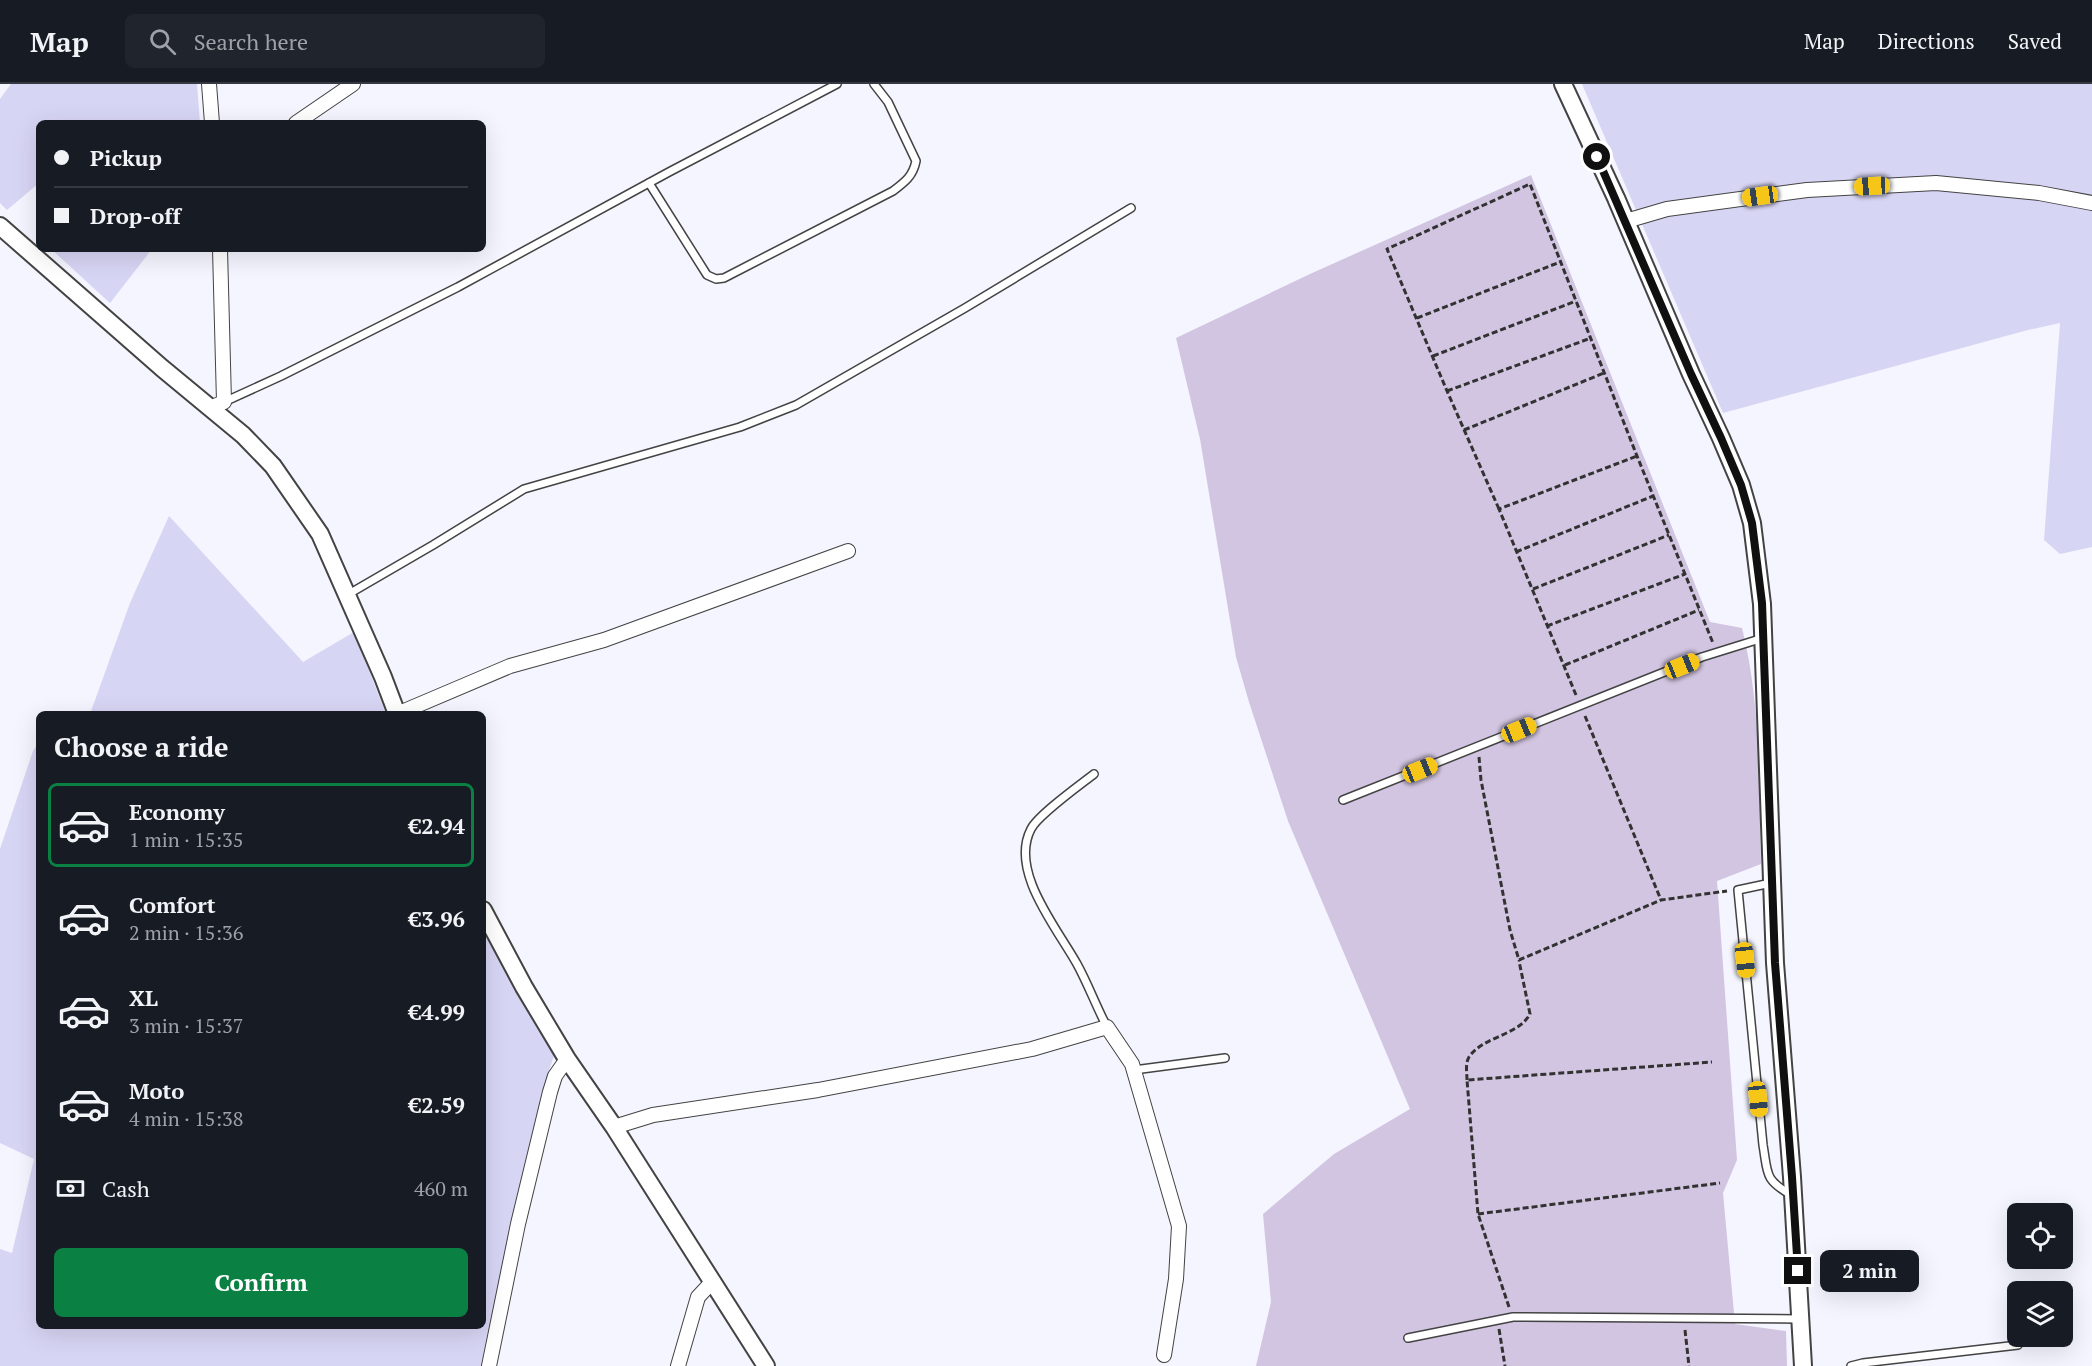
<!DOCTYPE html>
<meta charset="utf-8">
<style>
:root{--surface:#171b24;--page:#20242c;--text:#f1f3f6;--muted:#9ea1a6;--line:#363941;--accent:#0b8043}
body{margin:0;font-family:"PT Serif",serif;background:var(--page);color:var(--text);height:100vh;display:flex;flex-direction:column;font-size:22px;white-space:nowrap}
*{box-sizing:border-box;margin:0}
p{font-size:20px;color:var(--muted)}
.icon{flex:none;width:33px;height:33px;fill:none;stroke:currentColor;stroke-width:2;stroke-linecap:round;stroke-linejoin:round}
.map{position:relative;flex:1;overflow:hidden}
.drawer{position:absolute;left:36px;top:627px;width:450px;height:618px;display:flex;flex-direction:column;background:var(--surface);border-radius:9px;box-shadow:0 6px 24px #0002}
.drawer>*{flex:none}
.guide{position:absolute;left:36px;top:36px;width:450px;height:132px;border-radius:9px;box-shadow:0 6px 24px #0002;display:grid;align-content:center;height:132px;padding:0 18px;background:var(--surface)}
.controls{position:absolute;left:2007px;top:1119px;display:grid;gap:12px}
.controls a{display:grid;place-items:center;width:66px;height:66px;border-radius:9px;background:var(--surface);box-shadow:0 6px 24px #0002;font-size:30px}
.end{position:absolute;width:27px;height:27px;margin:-14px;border:8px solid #101010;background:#fff;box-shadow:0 0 0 3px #fff}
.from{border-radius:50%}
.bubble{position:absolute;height:42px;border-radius:9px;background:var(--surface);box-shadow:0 6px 24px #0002;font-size:20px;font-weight:700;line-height:42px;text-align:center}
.car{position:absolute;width:18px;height:36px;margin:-18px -9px;border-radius:8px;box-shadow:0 0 4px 2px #0007;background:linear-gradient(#f5c518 24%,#345 0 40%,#f5c518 0 76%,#345 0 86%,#f5c518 0)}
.guide b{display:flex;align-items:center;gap:21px;height:57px;font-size:22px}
.guide b+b{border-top:2px solid var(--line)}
.guide i{width:15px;height:15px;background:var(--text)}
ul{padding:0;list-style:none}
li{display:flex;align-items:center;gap:18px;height:84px;margin:0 12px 9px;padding:0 6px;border:3px solid transparent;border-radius:9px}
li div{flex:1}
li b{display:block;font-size:22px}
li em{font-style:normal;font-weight:700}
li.on{border-color:var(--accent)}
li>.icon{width:54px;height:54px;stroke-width:1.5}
h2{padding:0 18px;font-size:27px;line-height:72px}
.pay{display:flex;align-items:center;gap:15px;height:66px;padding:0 18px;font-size:22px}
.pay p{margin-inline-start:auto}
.cta{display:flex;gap:12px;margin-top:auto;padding:12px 18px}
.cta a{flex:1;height:69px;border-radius:9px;background:var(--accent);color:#fff;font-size:24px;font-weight:700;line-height:69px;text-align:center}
header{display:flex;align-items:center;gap:36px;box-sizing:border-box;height:84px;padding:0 30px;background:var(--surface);border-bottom:2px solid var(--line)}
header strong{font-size:28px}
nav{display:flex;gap:33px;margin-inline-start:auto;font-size:21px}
.search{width:420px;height:54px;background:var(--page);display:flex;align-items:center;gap:15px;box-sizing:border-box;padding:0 21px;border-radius:9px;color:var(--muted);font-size:22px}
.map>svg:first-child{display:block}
.farmland{fill:#d7d5f4}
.cemetery{fill:#d2c5e1}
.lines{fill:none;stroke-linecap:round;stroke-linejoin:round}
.service-casing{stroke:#434343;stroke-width:10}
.minor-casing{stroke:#434343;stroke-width:16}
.tertiary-casing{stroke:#434343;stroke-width:20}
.path{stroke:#323232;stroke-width:3;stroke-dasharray:6 3;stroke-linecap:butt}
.service{stroke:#fff;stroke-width:7}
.minor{stroke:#fff;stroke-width:14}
.tertiary{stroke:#fff;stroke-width:16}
.route{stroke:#101010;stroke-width:8}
</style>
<header>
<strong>Map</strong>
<div class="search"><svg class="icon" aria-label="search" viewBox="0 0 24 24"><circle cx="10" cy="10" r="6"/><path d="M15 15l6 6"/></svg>Search here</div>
<nav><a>Map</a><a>Directions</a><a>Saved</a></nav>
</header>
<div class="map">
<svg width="2092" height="1282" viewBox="0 0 2092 1282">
<rect width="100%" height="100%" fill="#f4f5fe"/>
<g class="farmland">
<polygon points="11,0 197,0 200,39 39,39 39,99 7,126 0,119 0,15"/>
<polygon points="1582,0 2092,0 2092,463 2060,470 2044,456 2060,239 2028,246 1723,329"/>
<polygon points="51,165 152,165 110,219"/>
<polygon points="169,432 303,578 354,548 386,630 90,630 130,519"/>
<polygon points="39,658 39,1242 483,1242 483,846 554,972 548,989 527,1079 483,1282 0,1282 0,1165 12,1169 34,1075 0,1059 0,765 33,667"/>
</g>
<path class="cemetery" d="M 1531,91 L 1710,538 L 1742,544 C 1761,619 1759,702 1761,780 L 1717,797 L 1737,1076 L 1723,1109 L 1735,1240 L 1786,1247 L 1787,1282 L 1256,1282 L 1271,1218 L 1263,1130 L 1334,1070 L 1410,1025 L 1288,737 L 1249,618 L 1236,573 L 1200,355 L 1176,254 L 1310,190 Z"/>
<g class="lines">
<defs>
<g id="service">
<path d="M 649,99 L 707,191 L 716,195 L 724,194 L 893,107 C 905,98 913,92 916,77 L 888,18 L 874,0"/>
<polyline points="224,318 281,292 458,203 669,88 837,0"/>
<polyline points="347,511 433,461 524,405 740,343 796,321 965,224 1131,124"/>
<path d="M 1094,690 C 1080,701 1038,731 1031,745 C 1009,787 1057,844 1077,880 C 1088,900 1096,922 1107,943"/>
<polyline points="1343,716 1702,573 1763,554"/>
<path d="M 1771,799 L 1738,806 L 1763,1061 C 1768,1090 1764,1095 1791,1111"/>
<polyline points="1134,986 1225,974"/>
<polyline points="1408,1254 1513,1233 1800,1235"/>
<polyline points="1851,1282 1863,1279 2018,1261"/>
</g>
<g id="minor">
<polyline points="209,0 212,39"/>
<polyline points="296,39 353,0"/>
<polyline points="1626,137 1667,125 1807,106 1936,99 2039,109 2092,119"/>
<polyline points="210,324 224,318 220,165"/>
<polyline points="397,630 510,582 604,556 848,467"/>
<polyline points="614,1043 653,1031 818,1006 1032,965 1107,943 1132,980 1179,1142 1176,1195 1164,1271"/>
<polyline points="489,1282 518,1140 550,1008 555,992 567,975"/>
<polyline points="678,1282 698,1213 713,1197"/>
</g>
<g id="tertiary">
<polyline points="1563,0 1616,114 1691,290 1721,354 1741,401 1752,439 1762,520 1775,879 1792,1093 1803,1282"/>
<polyline points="0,142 162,284 243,351 273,382 320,450 383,593 397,630"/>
<polyline points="483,826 524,903 567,975 614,1043 766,1282"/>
</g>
</defs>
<use href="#service" class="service-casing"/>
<use href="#minor" class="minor-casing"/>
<use href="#tertiary" class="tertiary-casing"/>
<g class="path">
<polyline points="1417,234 1560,178"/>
<polyline points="1433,272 1576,217"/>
<polyline points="1447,307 1591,254"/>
<polyline points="1464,346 1604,289"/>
<polyline points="1499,425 1447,307 1387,165 1530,100 1637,372 1713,559"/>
<polyline points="1516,468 1653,412"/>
<polyline points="1533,505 1669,451"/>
<polyline points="1547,542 1685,490"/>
<polyline points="1565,581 1699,526"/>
<polyline points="1576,611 1499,425 1637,372"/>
<polyline points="1585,632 1661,816"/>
<polyline points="1479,673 1481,696 1510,846 1519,876 1661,816 1727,807"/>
<path d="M 1467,996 C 1467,989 1465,980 1469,973 C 1483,952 1518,952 1530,930 L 1519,877"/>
<polyline points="1478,1130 1720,1099"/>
<polyline points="1509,1223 1478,1130 1467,996 1712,978"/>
<polyline points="1499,1245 1505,1282"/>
<polyline points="1685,1246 1689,1282"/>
</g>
<use href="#service" class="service"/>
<use href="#minor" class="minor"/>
<use href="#tertiary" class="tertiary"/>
</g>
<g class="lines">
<polyline class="route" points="1597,73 1691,290 1721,354 1741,401 1752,439 1762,519 1775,879 1792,1093 1798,1187"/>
</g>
</svg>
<div class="controls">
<a><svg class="icon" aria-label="locate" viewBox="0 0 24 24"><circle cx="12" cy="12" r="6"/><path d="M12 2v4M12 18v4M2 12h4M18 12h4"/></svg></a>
<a><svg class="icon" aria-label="layers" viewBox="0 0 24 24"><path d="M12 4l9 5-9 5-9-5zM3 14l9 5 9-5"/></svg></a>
</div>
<i class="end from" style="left:1597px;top:73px"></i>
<i class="end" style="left:1798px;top:1187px"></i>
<div class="bubble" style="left:1820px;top:1166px;width:99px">2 min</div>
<i class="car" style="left:1872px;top:102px;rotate:267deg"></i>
<i class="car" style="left:1760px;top:112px;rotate:262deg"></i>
<i class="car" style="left:1682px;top:582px;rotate:68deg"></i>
<i class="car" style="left:1519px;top:646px;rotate:68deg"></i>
<i class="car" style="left:1420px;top:686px;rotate:68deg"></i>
<i class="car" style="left:1745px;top:876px;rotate:174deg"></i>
<i class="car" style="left:1758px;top:1015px;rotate:174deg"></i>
<div class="guide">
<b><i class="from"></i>Pickup</b>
<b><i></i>Drop-off</b>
</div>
<section class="drawer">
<h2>Choose a ride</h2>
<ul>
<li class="on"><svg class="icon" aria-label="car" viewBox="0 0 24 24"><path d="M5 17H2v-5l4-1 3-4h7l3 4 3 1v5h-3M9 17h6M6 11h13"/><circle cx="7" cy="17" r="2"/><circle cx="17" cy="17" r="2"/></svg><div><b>Economy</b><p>1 min · 15:35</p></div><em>€2.94</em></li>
<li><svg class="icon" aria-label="car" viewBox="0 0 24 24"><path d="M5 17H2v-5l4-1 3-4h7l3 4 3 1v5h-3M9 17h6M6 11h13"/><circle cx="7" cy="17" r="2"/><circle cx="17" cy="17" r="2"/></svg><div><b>Comfort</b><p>2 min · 15:36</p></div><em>€3.96</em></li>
<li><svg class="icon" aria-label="car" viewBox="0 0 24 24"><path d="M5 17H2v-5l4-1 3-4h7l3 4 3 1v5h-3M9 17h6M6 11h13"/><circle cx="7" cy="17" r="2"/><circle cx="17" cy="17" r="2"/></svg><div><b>XL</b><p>3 min · 15:37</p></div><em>€4.99</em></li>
<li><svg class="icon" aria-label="car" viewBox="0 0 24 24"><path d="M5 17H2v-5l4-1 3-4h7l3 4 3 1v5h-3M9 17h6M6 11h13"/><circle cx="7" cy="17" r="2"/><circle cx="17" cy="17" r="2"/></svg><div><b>Moto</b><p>4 min · 15:38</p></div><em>€2.59</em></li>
</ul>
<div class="pay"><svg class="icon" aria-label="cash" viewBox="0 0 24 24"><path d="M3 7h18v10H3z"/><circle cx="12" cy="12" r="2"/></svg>Cash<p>460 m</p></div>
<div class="cta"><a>Confirm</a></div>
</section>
</div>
